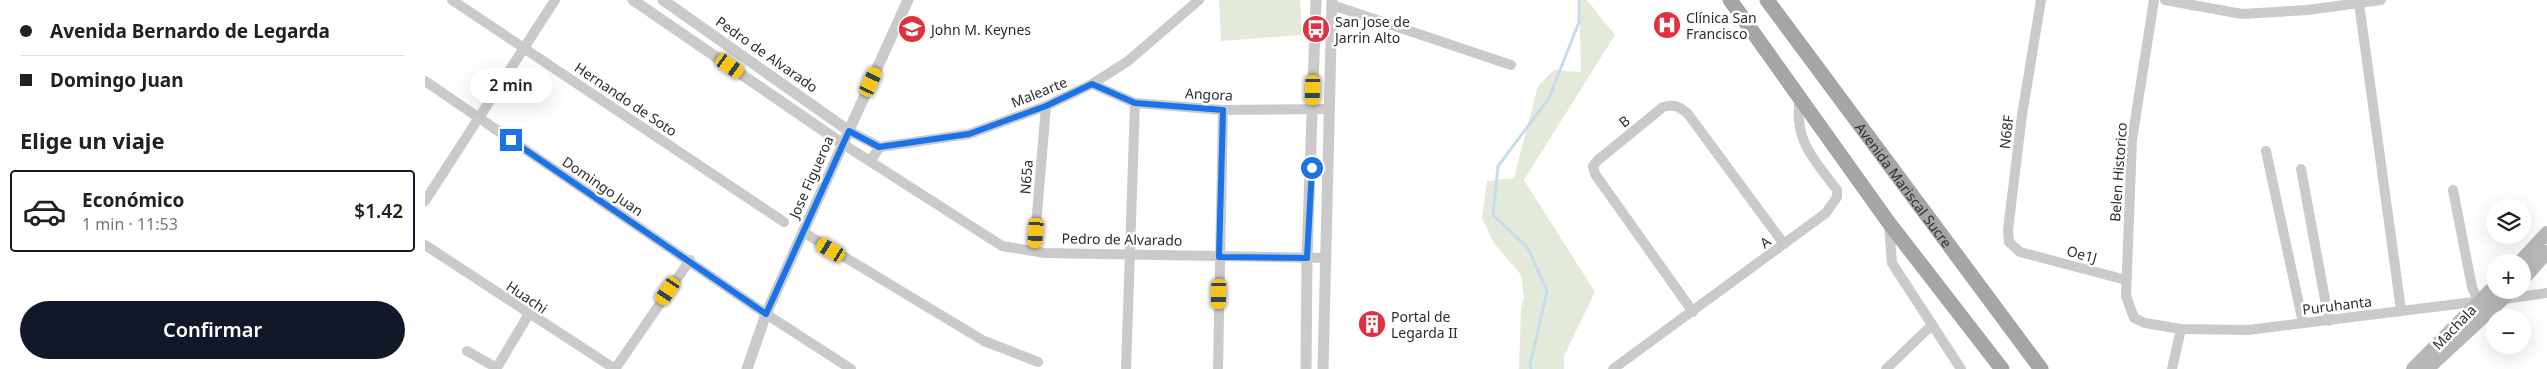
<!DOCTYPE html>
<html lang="es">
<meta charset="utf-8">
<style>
:root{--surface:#fff;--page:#f2f2f2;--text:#202124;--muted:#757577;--line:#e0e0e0;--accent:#111827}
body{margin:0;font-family:"Noto Sans",sans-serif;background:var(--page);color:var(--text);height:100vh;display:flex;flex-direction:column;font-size:19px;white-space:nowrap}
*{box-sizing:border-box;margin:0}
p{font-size:16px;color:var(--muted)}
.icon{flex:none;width:28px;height:28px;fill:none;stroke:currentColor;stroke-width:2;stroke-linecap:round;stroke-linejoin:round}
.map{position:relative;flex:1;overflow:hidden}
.sheet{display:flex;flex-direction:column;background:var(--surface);width:425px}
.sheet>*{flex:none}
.banner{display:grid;align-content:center;height:110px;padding:0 20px;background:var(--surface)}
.tools{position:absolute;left:2061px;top:199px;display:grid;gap:10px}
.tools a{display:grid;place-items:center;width:45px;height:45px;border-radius:50%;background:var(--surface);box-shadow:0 5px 20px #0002;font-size:25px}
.end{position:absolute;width:22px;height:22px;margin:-11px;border:6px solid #1a73e8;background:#fff;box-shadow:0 0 0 2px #fff}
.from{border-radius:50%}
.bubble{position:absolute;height:35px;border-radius:18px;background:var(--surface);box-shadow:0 5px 20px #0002;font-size:16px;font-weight:600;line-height:35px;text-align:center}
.car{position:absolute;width:15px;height:30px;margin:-15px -8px;border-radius:6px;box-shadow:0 0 4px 1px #0007;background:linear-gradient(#f5c518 24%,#345 0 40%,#f5c518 0 76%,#345 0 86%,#f5c518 0)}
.banner b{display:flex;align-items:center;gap:18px;height:48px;font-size:19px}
.banner b+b{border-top:1px solid var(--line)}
.banner i{width:12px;height:12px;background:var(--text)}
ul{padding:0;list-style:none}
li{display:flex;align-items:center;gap:15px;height:82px;margin:0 10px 8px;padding:0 10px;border:2px solid transparent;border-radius:5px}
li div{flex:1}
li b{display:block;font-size:19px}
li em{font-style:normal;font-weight:600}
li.current{border-color:var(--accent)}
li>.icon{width:45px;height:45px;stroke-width:1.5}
h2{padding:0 20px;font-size:22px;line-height:60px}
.button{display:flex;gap:10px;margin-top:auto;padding:10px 20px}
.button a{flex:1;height:58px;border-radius:30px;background:var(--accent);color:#fff;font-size:20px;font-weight:600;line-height:58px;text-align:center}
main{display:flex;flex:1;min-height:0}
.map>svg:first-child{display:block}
.green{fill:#e3eada}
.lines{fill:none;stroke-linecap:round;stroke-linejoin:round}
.stream{stroke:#c7dcea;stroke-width:3}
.minor{stroke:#cacaca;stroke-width:10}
.tertiary{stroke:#cacaca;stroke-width:11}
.secondary{stroke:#b7b7b7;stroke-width:14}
.primary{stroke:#a5a5a5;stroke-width:15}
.route{stroke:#1a73e8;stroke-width:6}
.labels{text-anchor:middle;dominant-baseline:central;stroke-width:5;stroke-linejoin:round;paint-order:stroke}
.poi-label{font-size:14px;fill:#2d2d2d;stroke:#fff;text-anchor:start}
.street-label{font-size:14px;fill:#2d2d2d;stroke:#fff}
</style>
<main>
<section class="sheet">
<div class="banner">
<b><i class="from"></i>Avenida Bernardo de Legarda</b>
<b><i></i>Domingo Juan</b>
</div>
<h2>Elige un viaje</h2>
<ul>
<li class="current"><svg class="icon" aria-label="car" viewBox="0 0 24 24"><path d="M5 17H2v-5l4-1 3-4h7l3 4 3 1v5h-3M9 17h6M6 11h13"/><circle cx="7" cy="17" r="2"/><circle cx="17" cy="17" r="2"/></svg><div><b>Económico</b><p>1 min · 11:53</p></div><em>$1.42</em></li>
</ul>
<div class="button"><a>Confirmar</a></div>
</section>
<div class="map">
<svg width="2122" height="369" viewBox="0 0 2122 369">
<rect width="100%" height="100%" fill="#fff"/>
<g class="green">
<polygon points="794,0 875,0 877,35 796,41"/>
<polygon points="1154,0 1162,0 1190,35 1099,180 1170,292 1139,356 1139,369 1094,369 1096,309 1099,297 1096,275 1068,242 1057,218 1062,181 1089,178 1113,86 1129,70 1156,72"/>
</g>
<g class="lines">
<polyline class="stream" points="1106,369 1105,365 1122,291 1103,248 1068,215 1073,166 1124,98 1154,22 1154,0"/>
<g class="minor">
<polyline points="27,0 359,222"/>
<polyline points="1616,0 1597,115 1583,230 1584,242 1595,252 1701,280"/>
<polyline points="1729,0 1707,140 1701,296 1709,318 1720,323 1756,329 1823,330 2057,301"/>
<polyline points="1740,0 1817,14 1882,10 1956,0"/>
<polyline points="1934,3 1976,310"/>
<polyline points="907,5 1086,65"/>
<polyline points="0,81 341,314 426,369"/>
<polyline points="667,84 710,103 798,110 903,109"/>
<polyline points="424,131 455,147"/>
<polyline points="418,144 577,246 620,253 900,258"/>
<polyline points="1841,151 1878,323"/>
<polyline points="445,161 455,147 544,134 621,106 667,84 703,61 774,0"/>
<polyline points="1876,169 1904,321"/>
<polyline points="2028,190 2047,287 2053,301"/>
<polyline points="0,201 130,0"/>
<polyline points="1464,225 1467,263 1536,369"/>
<polyline points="378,232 559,341 613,362"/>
<polyline points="0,245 190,369"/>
<polyline points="609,250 621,106"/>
<polyline points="2079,299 2122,293"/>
<path d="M 1268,312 L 1170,174 L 1168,166 L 1173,160 L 1238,107 C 1249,104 1254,106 1263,114 L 1359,244"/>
<polyline points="42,351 72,368"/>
<polyline points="71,369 104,314"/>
<polyline points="190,369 265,260"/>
<polyline points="701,369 710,103"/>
<polyline points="793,369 798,110"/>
<path d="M 1188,369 L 1401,213 L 1412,197 L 1412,190 C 1388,158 1368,140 1375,97"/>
<polyline points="1461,369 1507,325"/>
<polyline points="1747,369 1756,329"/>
</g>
<g class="tertiary">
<polyline points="208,0 418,144"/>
<polyline points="238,0 424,131"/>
<polyline points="322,369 341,314 483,0"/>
<polyline points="881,369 882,258 891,0"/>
<polyline points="898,369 907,0"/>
</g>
<g class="secondary">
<polyline points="2095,262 2122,233"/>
<polyline points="2098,279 2122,252"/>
<polyline points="1988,369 2070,286"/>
<polyline points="2002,369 2087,290"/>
</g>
<g class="primary">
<polyline points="1305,0 1464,223 1577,369"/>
<path id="s1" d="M 1342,0 L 1616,369"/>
</g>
</g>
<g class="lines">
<polyline class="route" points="86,140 341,314 424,131 454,147 544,134 621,106 667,84 710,103 798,110 794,257 882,258 887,168"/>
</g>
<defs>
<symbol id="hospital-disc" viewBox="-11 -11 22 22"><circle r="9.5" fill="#e0323e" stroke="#fff"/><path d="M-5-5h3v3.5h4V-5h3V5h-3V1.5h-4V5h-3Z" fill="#fff"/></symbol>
<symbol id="school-disc" viewBox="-11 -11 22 22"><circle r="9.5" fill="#e0323e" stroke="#fff"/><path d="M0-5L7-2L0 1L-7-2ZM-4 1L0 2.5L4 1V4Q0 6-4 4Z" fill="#fff"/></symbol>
<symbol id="bus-disc" viewBox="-11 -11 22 22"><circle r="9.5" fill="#e0323e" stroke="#fff"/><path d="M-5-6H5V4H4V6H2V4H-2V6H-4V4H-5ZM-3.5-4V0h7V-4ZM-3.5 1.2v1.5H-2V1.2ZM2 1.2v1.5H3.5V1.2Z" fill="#fff"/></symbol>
<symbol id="building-disc" viewBox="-11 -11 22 22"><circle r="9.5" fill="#e0323e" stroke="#fff"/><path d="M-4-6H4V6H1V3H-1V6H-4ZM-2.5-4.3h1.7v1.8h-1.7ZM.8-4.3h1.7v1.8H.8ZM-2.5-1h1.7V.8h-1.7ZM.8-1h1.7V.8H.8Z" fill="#fff"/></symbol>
</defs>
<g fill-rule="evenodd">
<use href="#hospital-disc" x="1226" y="9" width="32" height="32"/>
<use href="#school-disc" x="471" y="13" width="32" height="32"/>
<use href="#bus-disc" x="875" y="13" width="32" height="32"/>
<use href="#building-disc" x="931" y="308" width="32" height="32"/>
</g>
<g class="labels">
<g class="poi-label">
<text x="1261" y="17">Clínica San<tspan x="1261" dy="16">Francisco</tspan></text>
<text x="910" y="21">San Jose de<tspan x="910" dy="16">Jarrin Alto</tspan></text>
<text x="506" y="29">John M. Keynes</text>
<text x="966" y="316">Portal de<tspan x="966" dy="16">Legarda II</tspan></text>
</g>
<g class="street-label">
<text transform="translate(342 54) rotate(35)">Pedro de Alvarado</text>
<text transform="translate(614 92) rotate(-22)">Malearte</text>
<text transform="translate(784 94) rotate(3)">Angora</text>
<text transform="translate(201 99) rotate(34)">Hernando de Soto</text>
<text transform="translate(1199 121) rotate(-39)">B</text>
<text transform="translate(1581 132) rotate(-83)">N68F</text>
<text transform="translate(1693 172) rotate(-86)">Belen Historico</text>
<text transform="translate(386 177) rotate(-66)">Jose Figueroa</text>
<text transform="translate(601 177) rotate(-86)">N65a</text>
<text stroke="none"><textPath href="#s1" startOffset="230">Avenida Mariscal Sucre</textPath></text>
<text transform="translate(178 186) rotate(34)">Domingo Juan</text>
<text transform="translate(697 239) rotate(1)">Pedro de Alvarado</text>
<text transform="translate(1340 242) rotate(-37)">A</text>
<text transform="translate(1657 254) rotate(15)">Oe1J</text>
<text transform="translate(102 297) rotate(34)">Huachi</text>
<text transform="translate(1912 305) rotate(-7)">Puruhanta</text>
<text transform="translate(2029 327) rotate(-46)">Machala</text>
</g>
</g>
</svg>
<div class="tools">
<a><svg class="icon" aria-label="layers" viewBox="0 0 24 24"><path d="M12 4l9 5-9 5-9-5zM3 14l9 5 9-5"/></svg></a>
<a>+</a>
<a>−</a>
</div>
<i class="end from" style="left:887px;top:168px"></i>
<i class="end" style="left:86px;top:140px"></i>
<div class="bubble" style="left:45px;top:68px;width:82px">2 min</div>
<i class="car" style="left:305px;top:66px;rotate:125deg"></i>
<i class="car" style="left:446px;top:82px;rotate:25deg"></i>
<i class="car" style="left:888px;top:90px;rotate:182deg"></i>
<i class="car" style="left:611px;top:233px;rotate:184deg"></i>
<i class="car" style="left:406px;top:250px;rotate:301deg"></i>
<i class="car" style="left:243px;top:291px;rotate:214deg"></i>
<i class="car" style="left:794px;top:294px;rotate:181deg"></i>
</div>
</main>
